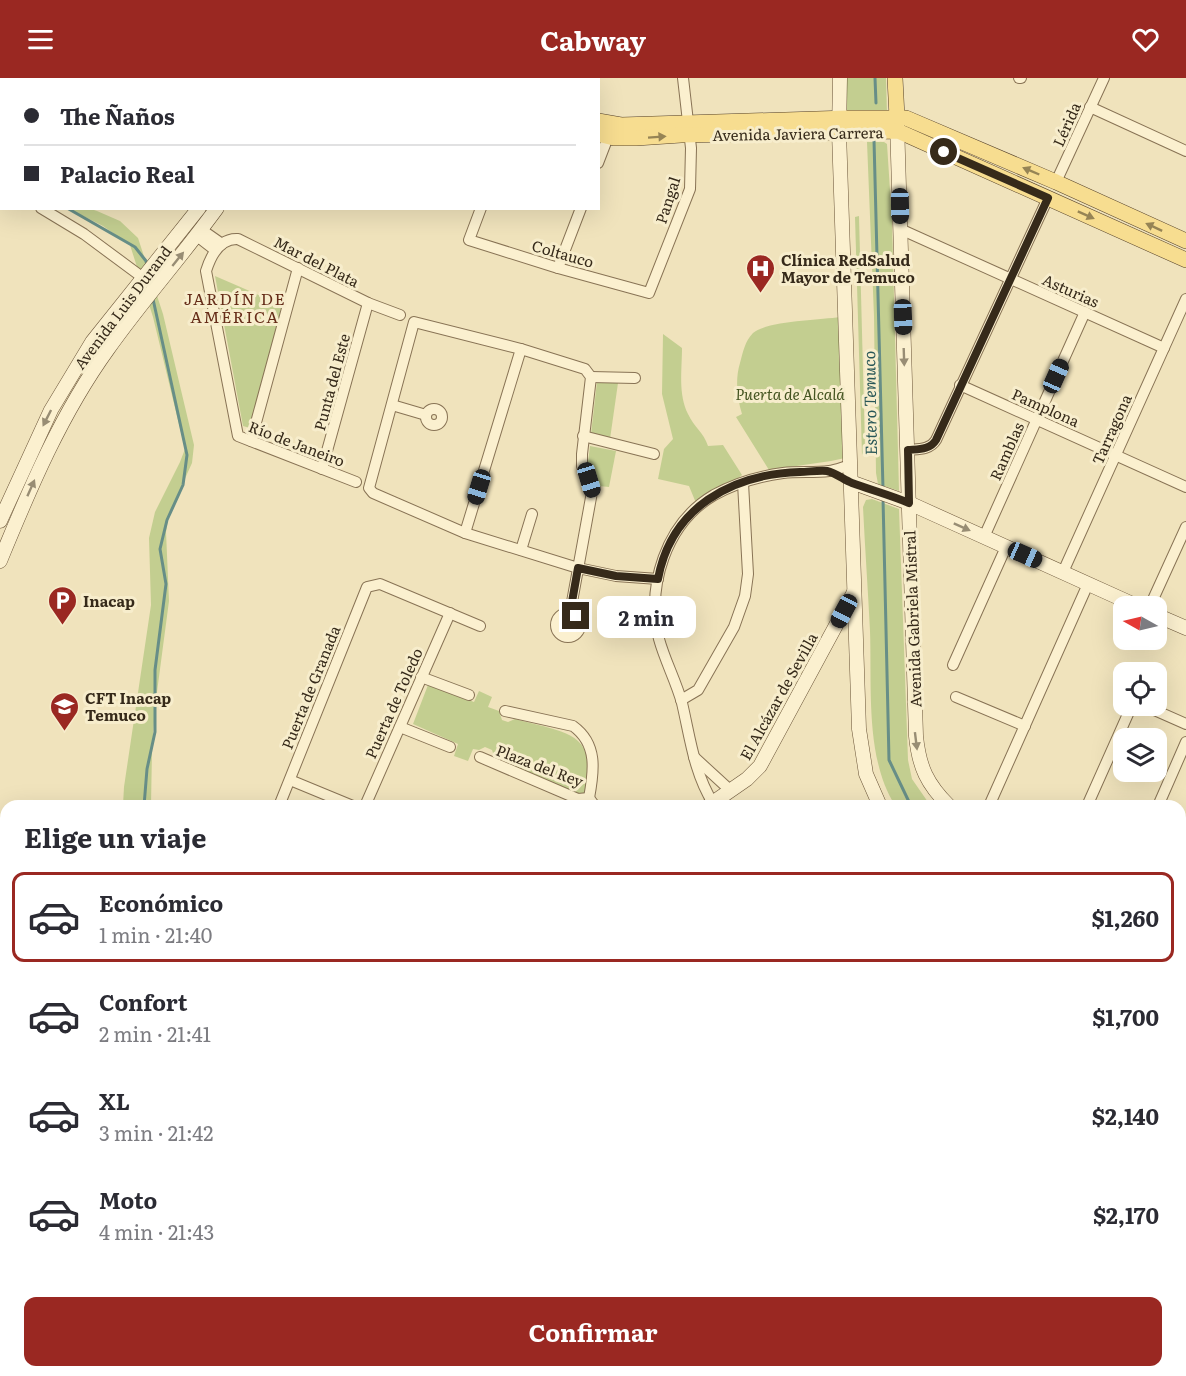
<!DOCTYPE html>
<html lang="es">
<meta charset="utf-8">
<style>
:root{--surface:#fff;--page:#f2f2f3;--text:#2b2b33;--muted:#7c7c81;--line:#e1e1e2;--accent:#9a2822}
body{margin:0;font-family:Literata,serif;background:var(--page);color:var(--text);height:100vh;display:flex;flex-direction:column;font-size:22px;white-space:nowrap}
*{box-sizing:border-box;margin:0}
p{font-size:20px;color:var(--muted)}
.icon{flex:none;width:33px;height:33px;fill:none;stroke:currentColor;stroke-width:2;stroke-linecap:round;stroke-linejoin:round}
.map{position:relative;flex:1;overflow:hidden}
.panel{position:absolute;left:0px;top:722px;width:1186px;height:578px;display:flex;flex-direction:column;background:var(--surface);border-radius:18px 18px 0 0;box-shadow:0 6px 24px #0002}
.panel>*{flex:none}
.guide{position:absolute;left:0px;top:0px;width:600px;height:132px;box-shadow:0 6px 24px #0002;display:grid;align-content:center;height:132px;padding:0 24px;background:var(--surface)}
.needle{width:39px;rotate:278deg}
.fabs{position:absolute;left:1113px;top:518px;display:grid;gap:12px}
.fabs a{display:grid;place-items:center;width:54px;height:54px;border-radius:12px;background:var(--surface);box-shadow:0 6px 24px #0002;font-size:30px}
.end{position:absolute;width:27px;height:27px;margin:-14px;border:8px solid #362a1a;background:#fff;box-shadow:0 0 0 3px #fff}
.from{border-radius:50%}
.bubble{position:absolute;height:42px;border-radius:12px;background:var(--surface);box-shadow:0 6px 24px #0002;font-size:20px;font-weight:700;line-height:42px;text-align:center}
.car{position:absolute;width:18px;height:36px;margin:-18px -9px;border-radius:8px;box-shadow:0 0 4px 2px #0007;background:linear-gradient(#222 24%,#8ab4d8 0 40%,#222 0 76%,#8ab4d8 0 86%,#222 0)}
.guide b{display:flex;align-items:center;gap:21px;height:57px;font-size:22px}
.guide b+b{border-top:2px solid var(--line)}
.guide i{width:15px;height:15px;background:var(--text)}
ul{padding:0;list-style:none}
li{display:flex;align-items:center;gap:18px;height:90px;margin:0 12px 9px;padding:0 12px;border:3px solid transparent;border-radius:12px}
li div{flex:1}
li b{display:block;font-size:22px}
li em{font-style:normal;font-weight:700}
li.current{border-color:var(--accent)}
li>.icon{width:54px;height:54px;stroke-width:1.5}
h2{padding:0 24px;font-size:27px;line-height:72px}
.action{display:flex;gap:12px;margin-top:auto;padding:12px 24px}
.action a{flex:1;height:69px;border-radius:12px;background:var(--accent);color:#fff;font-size:24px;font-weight:700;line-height:69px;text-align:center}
header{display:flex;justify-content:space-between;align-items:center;height:78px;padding:0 24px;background:var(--accent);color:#fff;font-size:27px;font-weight:700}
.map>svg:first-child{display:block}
.green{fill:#c3ce90}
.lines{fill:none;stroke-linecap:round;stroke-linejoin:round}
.stream{stroke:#678e87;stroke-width:3}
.street-casing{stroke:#887355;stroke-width:12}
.secondary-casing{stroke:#6a5438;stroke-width:15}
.primary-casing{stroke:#55412a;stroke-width:16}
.street{stroke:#fbf0cf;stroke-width:10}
.secondary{stroke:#fbf0cf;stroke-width:14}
.primary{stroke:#f7dd90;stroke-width:15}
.oneway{fill:#968455}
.oneway2{fill:#988d74}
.route{stroke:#362a1a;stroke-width:8}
.labels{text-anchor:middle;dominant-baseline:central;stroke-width:6;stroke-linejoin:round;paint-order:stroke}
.street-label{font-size:15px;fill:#362a1a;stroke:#f7edcc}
.poi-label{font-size:15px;font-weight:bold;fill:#362a1a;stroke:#f7edcc;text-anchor:start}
.park-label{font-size:15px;font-style:italic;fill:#445420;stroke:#f7edcc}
.neighbourhood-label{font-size:16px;letter-spacing:1.5px;fill:#652c18;stroke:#f7edcc}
.water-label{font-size:16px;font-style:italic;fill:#295757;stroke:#f7edcc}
</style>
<header><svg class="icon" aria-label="menu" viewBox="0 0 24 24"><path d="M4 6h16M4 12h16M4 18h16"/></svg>Cabway<svg class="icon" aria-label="heart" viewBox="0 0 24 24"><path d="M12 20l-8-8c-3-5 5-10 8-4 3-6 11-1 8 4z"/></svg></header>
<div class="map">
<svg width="1186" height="1298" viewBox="0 0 1186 1298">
<rect width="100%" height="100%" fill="#f0e3bc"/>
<g class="green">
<polygon points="847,0 886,0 887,35 847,35"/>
<polygon points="867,64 884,64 887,66 892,143 899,413 878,406 876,395 874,238"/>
<polygon points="69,131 91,131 97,133 120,143 138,160 163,236 194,367 192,385 169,436 166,454 169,523 155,629 152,673 151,727 123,727 124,709 151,527 149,460 155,434 180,384 185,371 153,239 130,167 103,148"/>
<polygon points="859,138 865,370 862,377 855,139"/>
<polygon points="215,198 282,227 250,350 243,348"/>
<path d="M 840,239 L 845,380 L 831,383 L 769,392 L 736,339 L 742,336 C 737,320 735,301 740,285 C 743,274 745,263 753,255 C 767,243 819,242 840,239 Z"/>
<path d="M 663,256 L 682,270 C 682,292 678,316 688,336 C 694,349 704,355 708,368 L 723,367 L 742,397 L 732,405 L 696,425 L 689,408 L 658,401 L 664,371 L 673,361 L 662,316 Z"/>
<polygon points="597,304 618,305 610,361 591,356"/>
<polygon points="590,368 616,373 609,409 599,408 588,384"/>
<path d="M 872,421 L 899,431 L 908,682 L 912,701 L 930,727 L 895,727 C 865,681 872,607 870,553 C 868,512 865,471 863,429 L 866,422 Z"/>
<path d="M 428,607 L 474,624 L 479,613 L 492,619 L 488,629 L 499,633 L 502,642 L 508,644 L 515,641 C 564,655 599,652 586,715 L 576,715 L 495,681 L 492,672 L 485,669 L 479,672 L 473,671 L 468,683 L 454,678 L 458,666 L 413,646 Z"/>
<polygon points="1181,848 1186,851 1186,898 1181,896"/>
<polygon points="1181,1167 1186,1167 1186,1201 1181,1213"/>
<polygon points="0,1182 6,1183 6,1213 0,1211"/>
<polygon points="319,1293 346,1293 345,1298 317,1298"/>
<polygon points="1019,1293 1056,1293 1054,1298 1029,1298"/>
</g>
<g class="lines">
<g class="stream">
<polyline points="875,0 876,25"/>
<polyline points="874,62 883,411"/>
<polyline points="67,130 135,169 146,183 147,188"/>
<polyline points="883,420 889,682 911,728"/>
<polyline points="144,728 147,691 155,654 155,592 166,506 160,471 167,442 183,407 187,377 153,221"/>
<polyline points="1180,881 1186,883"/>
<polyline points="341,1293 341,1298"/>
</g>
<defs>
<g id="street">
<polyline points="1019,0 1021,0"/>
<polyline points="557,2 558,0"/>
<polyline points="1090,29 1186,73"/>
<polyline points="598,85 608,59"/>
<polyline points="1056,104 1104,0"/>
<polyline points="0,106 2,107"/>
<polyline points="41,130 84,156 142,199"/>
<polyline points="481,130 469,162 558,190 649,215 690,111 691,70 683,0"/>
<polyline points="900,151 1164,270"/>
<polyline points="202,152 222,166"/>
<polyline points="197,158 215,172"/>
<polyline points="558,190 581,130"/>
<polyline points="591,299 635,300"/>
<polyline points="960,307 1186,409"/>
<polyline points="392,327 426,337"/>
<circle cx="434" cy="339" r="8"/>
<polyline points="583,358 654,376"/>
<polyline points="251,363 298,190"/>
<path d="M 908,372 C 918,371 930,372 936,362 L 1048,120"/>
<polyline points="322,391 368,225"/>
<path d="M 356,404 L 238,358 L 206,193 C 211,177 220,160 238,161 L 368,225 L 400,237"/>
<polyline points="465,455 521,271"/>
<polyline points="984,459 1085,234"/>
<polyline points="521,472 532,436"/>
<polyline points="1063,494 1186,221"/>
<polyline points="1150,528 1186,449"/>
<polyline points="570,535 592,414 582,388 582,376 591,299 585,291 521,271 414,244 369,410 373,415 465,455 578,490 616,498 658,501"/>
<circle cx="568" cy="547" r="12"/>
<polyline points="953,587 1006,469"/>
<polyline points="421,599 469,617"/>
<polyline points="956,619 1025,648"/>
<polyline points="681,622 698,612 734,549 745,518 748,496 743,405"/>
<polyline points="1143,627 1186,646"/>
<path d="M 505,633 L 573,648 C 598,666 594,693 589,720"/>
<polyline points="400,649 450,669"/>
<polyline points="480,679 578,721 589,720 595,728"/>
<polyline points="694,679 731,713"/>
<polyline points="290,702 353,728"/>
<path d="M 713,725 C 694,695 690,659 682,625 C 676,603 665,583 659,561 C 646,508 666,445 714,417 C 734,406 760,398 783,395 C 798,393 814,395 829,393 C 836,392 843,389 851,387"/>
<polyline points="279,728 367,509 380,506 480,548"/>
<polyline points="365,728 450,535"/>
<polyline points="989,728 1088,506"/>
<polyline points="1087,728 1132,627"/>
<polyline points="1158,728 1186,664"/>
<polyline points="1180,901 1186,904"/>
<polyline points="1180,1052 1186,1055"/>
<polyline points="1180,1157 1186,1159"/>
<polyline points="1180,1221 1186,1208"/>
<polyline points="428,1293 431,1298"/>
<polyline points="1116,1293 1122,1298"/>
<polyline points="400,1298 404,1293"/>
<polyline points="538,1298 546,1293"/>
<polyline points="573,1298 574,1293"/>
<polyline points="744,1298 745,1293"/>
<polyline points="780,1298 784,1293"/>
<polyline points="1146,1298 1149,1293"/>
</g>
<g id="secondary">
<polyline points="840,0 839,54 859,651 866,696 880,728"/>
<polyline points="252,2 253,0"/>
<polyline points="270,2 270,0"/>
<path d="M 897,45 L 916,658 C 919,689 927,706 949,728"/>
<polyline points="851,404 909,425 1137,528"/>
<polyline points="0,443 51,332 92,264 199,130"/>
<path d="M 0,483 C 30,410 61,336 108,271 C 142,223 182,178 217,130"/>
<polyline points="1156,537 1186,550"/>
<polyline points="708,728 747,701 760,688 854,514"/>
<polyline points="1180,837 1186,839"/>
<polyline points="656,1298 657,1293"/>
</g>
<g id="primary">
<polyline points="460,0 464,2"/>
<polyline points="498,0 501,2"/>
<polyline points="895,0 897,39"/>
<polyline points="598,43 621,47 848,40 906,40 1056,104 1186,163"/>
<polyline points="598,56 614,60 636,60 681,57 898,53 1186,182"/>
</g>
</defs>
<use href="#street" class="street-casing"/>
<use href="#secondary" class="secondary-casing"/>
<use href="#primary" class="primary-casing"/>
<use href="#street" class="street"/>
<use href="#secondary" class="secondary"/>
<use href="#primary" class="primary"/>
</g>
<defs><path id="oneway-solid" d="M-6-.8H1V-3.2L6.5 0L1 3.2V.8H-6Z" transform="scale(1.5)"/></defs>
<g class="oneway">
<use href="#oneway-solid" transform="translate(657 59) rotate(-4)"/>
<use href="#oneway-solid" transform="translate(1031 93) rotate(-157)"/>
<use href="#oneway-solid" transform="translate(1086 137) rotate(24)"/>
<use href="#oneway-solid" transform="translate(1154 149) rotate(-155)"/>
</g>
<g class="oneway2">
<use href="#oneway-solid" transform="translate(178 181) rotate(-51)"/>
<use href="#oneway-solid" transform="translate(904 279) rotate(88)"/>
<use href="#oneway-solid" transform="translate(47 340) rotate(117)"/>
<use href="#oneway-solid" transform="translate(31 410) rotate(-66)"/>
<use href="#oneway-solid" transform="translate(962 449) rotate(24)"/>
<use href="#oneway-solid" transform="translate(916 663) rotate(83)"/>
</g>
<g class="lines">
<path class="route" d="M 576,538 L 570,535 L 578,490 L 616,498 L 658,501 C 671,430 731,396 800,394 C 808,394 819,392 827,393 C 836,395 844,402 852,405 C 871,412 890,417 909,425 L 908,372 C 918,371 930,372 936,362 L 1048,120 L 944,74"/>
</g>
<defs>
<symbol id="hospital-pin" viewBox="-11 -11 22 30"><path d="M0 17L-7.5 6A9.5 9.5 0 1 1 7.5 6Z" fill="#9a2822" stroke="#f7edcc"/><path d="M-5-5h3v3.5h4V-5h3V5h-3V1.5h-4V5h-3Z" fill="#fff"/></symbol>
<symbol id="parking-pin" viewBox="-11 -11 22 30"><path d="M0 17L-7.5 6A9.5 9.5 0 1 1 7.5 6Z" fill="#9a2822" stroke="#f7edcc"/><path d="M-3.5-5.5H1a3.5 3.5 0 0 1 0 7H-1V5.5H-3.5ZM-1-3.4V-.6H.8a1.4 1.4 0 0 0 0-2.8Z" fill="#fff"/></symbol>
<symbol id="university-pin" viewBox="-11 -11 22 30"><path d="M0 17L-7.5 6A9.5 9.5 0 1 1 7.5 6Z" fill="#9a2822" stroke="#f7edcc"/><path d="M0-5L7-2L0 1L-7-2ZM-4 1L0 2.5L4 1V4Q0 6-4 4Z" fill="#fff"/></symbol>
</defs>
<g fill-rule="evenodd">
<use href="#hospital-pin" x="744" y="174" width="33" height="45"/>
<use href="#parking-pin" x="46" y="506" width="33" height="45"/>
<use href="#university-pin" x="48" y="612" width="33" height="45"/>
</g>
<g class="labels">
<g class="street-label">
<text transform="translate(1066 46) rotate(-66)">Lérida</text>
<text transform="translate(798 55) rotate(-1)">Avenida Javiera Carrera</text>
<text transform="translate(667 122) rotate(-72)">Pangal</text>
<text transform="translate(563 175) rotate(16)">Coltauco</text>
<text transform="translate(317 183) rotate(27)">Mar del Plata</text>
<text transform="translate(1071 212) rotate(24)">Asturias</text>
<text transform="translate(122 229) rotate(-53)">Avenida Luis Durand</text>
<text transform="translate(331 304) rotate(-75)">Punta del Este</text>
<text transform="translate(1046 329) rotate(24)">Pamplona</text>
<text transform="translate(1111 351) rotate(-66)">Tarragona</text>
<text transform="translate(297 365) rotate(21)">Río de Janeiro</text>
<text transform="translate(1006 373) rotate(-66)">Ramblas</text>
<text transform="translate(912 541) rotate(-92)">Avenida Gabriela Mistral</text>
<text transform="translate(310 609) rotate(-68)">Puerta de Granada</text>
<text transform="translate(778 618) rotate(-61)">El Alcázar de Sevilla</text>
<text transform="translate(393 625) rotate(-66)">Puerta de Toledo</text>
<text transform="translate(540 687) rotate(21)">Plaza del Rey</text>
</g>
<g class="poi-label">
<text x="781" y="181">Clínica RedSalud<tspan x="781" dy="17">Mayor de Temuco</tspan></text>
<text x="83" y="522">Inacap</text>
<text x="85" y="619">CFT Inacap<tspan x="85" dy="17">Temuco</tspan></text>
</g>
<g class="park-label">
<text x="790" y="315">Puerta de Alcalá</text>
</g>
<g class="neighbourhood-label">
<text x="235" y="220">JARDÍN DE<tspan x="235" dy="18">AMÉRICA</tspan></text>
</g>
<g class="water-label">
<text transform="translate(869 325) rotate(-91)">Estero Temuco</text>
</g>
</g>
</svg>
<div class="fabs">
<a><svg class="needle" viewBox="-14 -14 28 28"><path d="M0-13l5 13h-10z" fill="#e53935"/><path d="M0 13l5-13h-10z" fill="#7c7c81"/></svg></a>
<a><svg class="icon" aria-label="locate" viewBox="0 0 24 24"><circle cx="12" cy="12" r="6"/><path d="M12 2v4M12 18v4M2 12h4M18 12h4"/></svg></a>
<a><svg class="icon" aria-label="layers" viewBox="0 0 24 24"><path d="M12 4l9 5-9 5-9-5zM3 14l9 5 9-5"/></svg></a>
</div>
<i class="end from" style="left:944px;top:74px"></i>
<i class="end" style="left:576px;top:538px"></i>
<div class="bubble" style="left:597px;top:518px;width:99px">2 min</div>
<i class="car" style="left:900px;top:128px;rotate:179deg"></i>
<i class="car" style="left:903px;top:239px;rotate:178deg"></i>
<i class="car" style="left:1056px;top:298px;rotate:24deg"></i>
<i class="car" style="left:589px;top:402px;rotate:163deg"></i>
<i class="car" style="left:479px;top:409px;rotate:197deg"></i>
<i class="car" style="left:1025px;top:477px;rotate:114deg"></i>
<i class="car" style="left:844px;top:533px;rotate:208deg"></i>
<div class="guide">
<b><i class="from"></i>The Ñaños</b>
<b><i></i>Palacio Real</b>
</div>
<section class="panel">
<h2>Elige un viaje</h2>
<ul>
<li class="current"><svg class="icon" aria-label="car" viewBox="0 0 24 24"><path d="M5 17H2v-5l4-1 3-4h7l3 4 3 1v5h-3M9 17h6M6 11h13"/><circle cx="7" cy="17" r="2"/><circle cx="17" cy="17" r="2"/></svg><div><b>Económico</b><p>1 min · 21:40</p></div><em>$1,260</em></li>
<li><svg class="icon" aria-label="car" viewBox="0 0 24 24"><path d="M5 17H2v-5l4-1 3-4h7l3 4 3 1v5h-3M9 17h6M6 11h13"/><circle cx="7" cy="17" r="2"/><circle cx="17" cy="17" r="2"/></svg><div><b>Confort</b><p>2 min · 21:41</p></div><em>$1,700</em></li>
<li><svg class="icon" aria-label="car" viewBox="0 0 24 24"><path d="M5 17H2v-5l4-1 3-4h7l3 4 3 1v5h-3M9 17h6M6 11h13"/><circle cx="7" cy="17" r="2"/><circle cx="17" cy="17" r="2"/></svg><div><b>XL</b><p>3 min · 21:42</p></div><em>$2,140</em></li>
<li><svg class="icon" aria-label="car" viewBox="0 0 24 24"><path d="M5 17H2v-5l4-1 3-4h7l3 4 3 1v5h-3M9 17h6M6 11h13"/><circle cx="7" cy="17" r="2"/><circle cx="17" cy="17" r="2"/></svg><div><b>Moto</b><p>4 min · 21:43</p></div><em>$2,170</em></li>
</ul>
<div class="action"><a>Confirmar</a></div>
</section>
</div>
